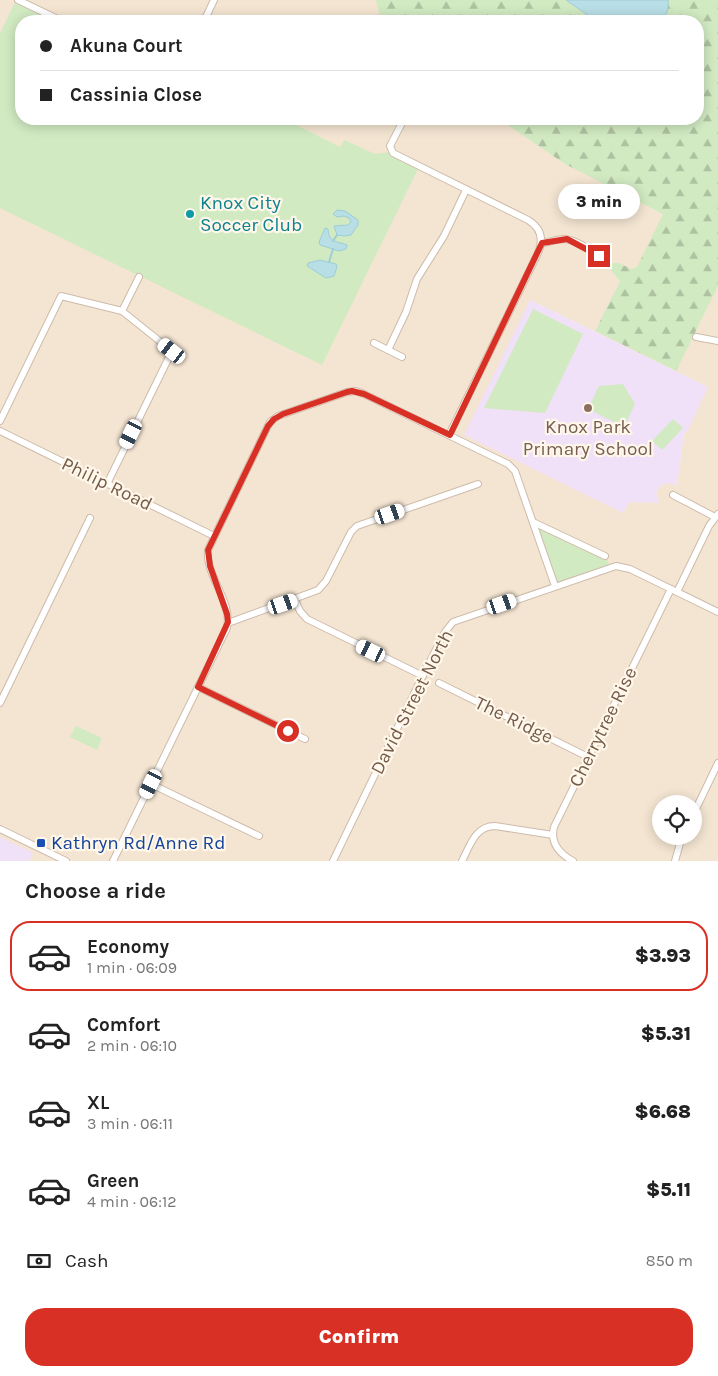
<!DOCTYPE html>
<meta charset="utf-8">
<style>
:root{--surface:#fff;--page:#f6f6f6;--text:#222;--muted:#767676;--line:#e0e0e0;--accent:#d93025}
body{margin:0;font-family:Karla,sans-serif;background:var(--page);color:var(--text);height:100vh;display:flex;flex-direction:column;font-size:19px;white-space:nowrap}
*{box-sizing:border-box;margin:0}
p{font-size:16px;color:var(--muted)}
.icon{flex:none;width:28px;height:28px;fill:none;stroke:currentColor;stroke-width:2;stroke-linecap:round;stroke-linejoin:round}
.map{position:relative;height:861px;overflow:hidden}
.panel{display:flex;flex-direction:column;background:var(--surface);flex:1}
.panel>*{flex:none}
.hud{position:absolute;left:15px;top:15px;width:689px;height:110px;border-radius:20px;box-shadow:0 2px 12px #0003;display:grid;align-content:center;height:110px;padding:0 25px;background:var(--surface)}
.buttons{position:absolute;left:652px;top:795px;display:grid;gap:10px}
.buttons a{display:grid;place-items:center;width:50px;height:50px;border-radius:50%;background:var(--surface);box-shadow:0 2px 12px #0003;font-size:25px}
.end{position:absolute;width:22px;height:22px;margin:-11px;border:6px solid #d93025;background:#fff;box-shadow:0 0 0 2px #fff}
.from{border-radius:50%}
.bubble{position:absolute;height:35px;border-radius:18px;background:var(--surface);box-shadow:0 2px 12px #0003;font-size:16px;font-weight:800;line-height:35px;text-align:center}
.car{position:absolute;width:15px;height:30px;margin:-15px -8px;border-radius:6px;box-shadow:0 0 4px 1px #0007;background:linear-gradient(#fff 24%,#345 0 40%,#fff 0 76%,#345 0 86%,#fff 0)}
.hud b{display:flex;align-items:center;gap:18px;height:48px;font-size:19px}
.hud b+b{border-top:1px solid var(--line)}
.hud i{width:12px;height:12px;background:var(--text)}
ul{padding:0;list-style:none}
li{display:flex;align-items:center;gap:15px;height:70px;margin:0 10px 8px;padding:0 15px;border:2px solid transparent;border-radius:20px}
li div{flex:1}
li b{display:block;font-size:19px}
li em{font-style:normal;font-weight:800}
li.selected{border-color:var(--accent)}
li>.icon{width:45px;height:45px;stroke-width:1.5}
h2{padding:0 25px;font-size:22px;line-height:60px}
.pay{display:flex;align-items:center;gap:12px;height:55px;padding:0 25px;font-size:19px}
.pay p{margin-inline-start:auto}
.cta{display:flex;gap:10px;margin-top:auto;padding:10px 25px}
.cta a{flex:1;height:58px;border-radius:20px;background:var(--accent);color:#fff;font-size:20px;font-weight:800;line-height:58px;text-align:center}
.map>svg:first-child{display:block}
.residential{fill:#f4e5d2;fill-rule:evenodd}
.education{fill:#f0e0f8}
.forest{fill:url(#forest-firs)}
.park{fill:#d1eac2}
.water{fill:#b8dee6;stroke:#9ecdd7}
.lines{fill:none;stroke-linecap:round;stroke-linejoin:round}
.stream{stroke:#9ecdd7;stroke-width:2}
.minor-casing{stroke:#cebbaa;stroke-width:8}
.minor{stroke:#fff;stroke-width:6}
.route{stroke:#d93025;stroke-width:6}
.culture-dot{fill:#0f9aa8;stroke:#fff7ea;stroke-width:2}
.education-dot{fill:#8d6e63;stroke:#fff7ea;stroke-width:2}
.transit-dot{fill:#1a4fb4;stroke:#fff7ea;stroke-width:2}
.labels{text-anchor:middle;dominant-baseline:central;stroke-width:4.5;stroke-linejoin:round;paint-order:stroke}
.culture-label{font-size:19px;fill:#0d838f;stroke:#fff7ea;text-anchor:start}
.education-label{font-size:19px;fill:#785e54;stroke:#fff7ea}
.street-label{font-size:19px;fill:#745a49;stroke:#fff7ea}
.transit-label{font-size:19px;fill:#164399;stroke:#fff7ea;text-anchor:start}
</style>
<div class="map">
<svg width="718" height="861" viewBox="0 0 718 861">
<defs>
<pattern id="forest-firs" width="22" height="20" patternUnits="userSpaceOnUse" patternTransform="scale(1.25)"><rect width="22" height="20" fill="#d1eac2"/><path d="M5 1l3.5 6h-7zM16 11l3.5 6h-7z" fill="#aec1a0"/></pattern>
</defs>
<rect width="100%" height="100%" fill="#fcf3e4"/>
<path class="residential" d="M 0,0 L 718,0 L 718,861 L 0,861 ZM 21,21 L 698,21 L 698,119 L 21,119 ZM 530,300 L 708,387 L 684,434 L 677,485 L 667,483 L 660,486 L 656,493 L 659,502 L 630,502 L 623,512 ZM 661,804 L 694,804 L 694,836 L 661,836 Z"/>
<g class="education">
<polygon points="530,300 708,387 688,430 684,434 677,485 667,483 660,486 656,493 659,503 630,502 623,513 464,435"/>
<polygon points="0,837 33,853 29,861 0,861"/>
</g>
<g class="forest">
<polygon points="376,0 566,0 596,21 381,21"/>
<polygon points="668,0 718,0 718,286 676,371 595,331 620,281 605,263 619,263 631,269 637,267 663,214 565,164 499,119 698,119 698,21 660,21 668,9"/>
</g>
<g class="park">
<polygon points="16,0 27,0 26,3 62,21 21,21 21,119 284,119 340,147 344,140 375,154 392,152 419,167 322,365 0,208 0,33"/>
<polygon points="533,309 583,334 545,413 484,408"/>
<polygon points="623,384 635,404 624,427 588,409 599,386"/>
<polygon points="673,419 683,428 662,450 652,441"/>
<polygon points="533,522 605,556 610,567 555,586"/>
<polygon points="76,726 102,738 97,750 70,737"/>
</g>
<g class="water">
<path d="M 566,0 L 668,0 C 669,9 667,15 660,21 L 596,21 Z"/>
<polygon points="337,210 345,211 358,220 358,225 351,235 344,236 337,235 334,226 348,225 351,222 349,218 344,216 337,217 333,214"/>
<path d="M 325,228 L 328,229 C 329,243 337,241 347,245 L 346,249 L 339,251 L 320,245 L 319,242 Z"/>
<polygon points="320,260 336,264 337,267 334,276 326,278 307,266 308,263"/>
</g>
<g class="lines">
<g class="stream">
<polyline points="333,241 337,235"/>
<polyline points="329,262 333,249"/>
</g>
<defs>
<g id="minor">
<polyline points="18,0 62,21"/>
<polyline points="199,21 206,17 214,0"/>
<path d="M 404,119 L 390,146 L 393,153 L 528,220 C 541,228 544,239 538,253 L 449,435"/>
<path d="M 542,243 C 549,242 558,239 565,239 C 578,240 597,254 605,263"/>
<polyline points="122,311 139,277"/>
<polyline points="696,337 718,341"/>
<polyline points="374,343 402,357"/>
<polyline points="388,350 406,312 417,279 444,236 466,190"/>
<polyline points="0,421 61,296 122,311 172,351 107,484"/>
<polyline points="0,431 214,536"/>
<polyline points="673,495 715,517"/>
<polyline points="533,522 605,556"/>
<polyline points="677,592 709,526 718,514"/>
<polyline points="295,600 300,611 307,619 423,676"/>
<polyline points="228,623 318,590 326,581 351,532 357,526 478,484"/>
<polyline points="439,683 588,757"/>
<polyline points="198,687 305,739"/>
<polyline points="0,703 90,518"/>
<polyline points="151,784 259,836"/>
<polyline points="694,813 718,763"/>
<polyline points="0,829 66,861"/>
<path d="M 113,861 L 227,628 C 233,601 205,576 208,550 L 265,432 L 270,422 L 278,416 L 347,392 L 356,391 L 364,394 L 508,464 L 515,471 L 555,586"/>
<polyline points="333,861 426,669 445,632 453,622 616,566 630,569 718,612"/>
<path d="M 462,861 C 470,846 475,826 495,826 L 553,835"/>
<path d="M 573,861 C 560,854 550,843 554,827 L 671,589"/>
<polyline points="675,861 682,836"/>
</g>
</defs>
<use href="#minor" class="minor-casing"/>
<use href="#minor" class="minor"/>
</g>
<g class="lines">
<polyline class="route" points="288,731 198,687 228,622 227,614 210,566 208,550 268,426 274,419 283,414 347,392 352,391 364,394 450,435 542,243 567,239 599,256"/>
</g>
<circle class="culture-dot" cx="190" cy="214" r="5"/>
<circle class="education-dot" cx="588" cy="408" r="5"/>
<rect class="transit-dot" x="36" y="838" width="10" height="10" rx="2.5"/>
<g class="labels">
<g class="culture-label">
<text x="200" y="203">Knox City<tspan x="200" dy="22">Soccer Club</tspan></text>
</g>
<g class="education-label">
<text x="588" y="427">Knox Park<tspan x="588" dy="22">Primary School</tspan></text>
</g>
<g class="street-label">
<text transform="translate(107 484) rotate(26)">Philip Road</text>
<text transform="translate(412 702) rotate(-63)">David Street North</text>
<text transform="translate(514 720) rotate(26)">The Ridge</text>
<text transform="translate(603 727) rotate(-64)">Cherrytree Rise</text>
</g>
<g class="transit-label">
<text x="51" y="843">Kathryn Rd/Anne Rd</text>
</g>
</g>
</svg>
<div class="buttons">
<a><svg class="icon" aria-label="locate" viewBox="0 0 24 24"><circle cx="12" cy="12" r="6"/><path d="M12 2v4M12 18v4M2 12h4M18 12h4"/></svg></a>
</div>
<i class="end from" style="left:288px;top:731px"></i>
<i class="end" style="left:599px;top:256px"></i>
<div class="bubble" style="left:558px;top:184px;width:82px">3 min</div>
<i class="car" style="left:172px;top:351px;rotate:308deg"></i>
<i class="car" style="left:131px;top:434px;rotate:206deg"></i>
<i class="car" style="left:390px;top:514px;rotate:71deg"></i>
<i class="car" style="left:283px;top:604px;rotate:71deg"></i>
<i class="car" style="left:502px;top:604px;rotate:71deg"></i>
<i class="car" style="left:371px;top:651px;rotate:296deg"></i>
<i class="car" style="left:151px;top:784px;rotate:206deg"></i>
<div class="hud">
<b><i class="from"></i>Akuna Court</b>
<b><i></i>Cassinia Close</b>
</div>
</div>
<section class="panel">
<h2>Choose a ride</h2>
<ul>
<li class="selected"><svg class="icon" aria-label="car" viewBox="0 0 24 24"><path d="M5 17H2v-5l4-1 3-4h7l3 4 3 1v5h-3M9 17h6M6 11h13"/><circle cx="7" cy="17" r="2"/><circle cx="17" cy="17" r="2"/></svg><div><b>Economy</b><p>1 min · 06:09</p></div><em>$3.93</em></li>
<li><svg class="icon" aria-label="car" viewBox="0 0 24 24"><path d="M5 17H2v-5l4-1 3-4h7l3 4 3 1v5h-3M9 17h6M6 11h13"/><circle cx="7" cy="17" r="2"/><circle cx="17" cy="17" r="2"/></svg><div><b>Comfort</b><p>2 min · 06:10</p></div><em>$5.31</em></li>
<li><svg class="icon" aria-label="car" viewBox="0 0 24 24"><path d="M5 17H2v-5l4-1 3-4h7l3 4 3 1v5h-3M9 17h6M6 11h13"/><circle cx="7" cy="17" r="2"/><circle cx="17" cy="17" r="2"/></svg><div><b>XL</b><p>3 min · 06:11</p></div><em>$6.68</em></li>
<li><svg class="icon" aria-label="car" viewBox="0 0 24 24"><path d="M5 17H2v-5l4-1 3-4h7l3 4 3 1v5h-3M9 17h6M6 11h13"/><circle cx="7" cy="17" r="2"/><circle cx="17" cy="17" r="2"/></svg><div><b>Green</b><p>4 min · 06:12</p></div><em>$5.11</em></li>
</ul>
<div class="pay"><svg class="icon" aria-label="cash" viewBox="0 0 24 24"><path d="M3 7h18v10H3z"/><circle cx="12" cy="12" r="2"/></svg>Cash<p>850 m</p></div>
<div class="cta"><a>Confirm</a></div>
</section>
